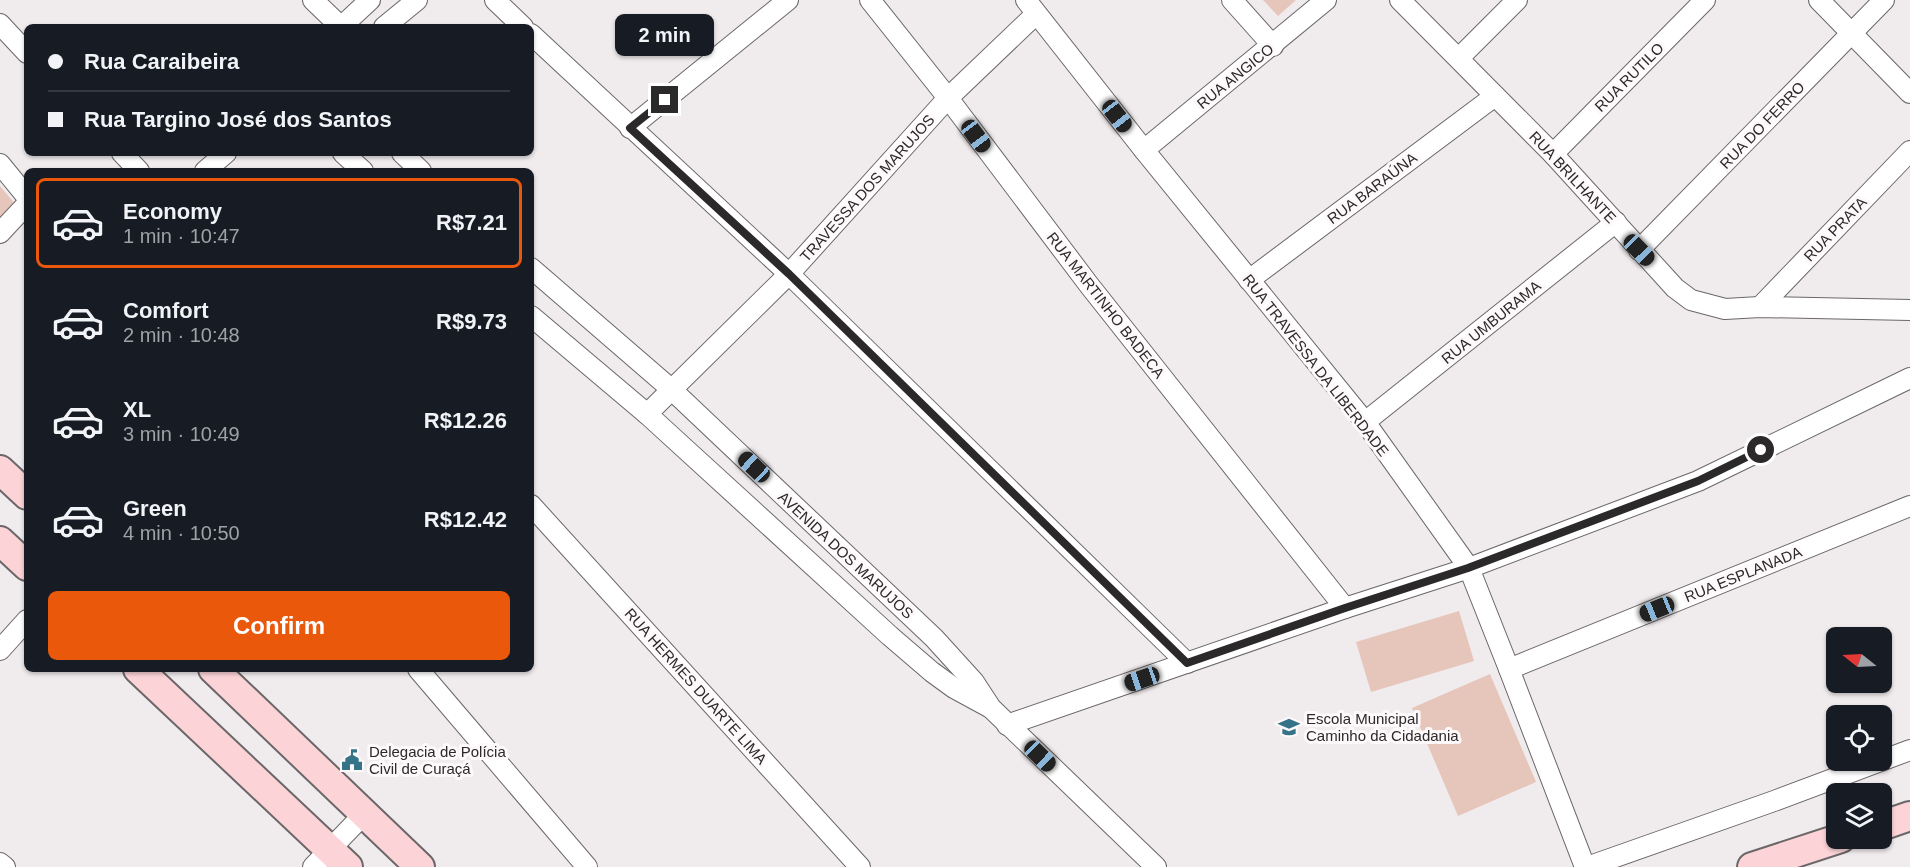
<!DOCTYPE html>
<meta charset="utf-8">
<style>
:root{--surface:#171b24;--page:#242831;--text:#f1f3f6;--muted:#9ea1a6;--line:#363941;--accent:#ea580c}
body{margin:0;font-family:Helvetica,sans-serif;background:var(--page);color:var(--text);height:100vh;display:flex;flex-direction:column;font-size:22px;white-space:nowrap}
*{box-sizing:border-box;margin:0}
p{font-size:20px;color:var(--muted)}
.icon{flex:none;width:33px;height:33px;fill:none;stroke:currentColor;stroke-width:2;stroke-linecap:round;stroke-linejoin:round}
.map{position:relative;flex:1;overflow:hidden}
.details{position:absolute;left:24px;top:168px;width:510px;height:504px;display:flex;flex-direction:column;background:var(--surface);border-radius:9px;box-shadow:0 2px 4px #0004}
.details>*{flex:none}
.top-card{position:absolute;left:24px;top:24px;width:510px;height:132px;border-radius:9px;box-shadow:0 2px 4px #0004;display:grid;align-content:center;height:132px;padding:0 24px;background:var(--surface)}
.needle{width:39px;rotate:288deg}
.tools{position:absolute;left:1826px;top:627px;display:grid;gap:12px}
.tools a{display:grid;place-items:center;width:66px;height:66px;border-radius:9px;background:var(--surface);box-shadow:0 2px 4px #0004;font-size:30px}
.end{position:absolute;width:27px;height:27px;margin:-14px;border:8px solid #2b292a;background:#fff;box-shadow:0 0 0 3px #fff}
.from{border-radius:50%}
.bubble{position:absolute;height:42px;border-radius:9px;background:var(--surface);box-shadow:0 2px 4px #0004;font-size:20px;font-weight:600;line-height:42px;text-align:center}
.car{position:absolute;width:18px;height:36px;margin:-18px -9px;border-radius:8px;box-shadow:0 0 4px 2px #0007;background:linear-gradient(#222 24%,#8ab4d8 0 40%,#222 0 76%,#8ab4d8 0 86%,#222 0)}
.top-card b{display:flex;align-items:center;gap:21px;height:57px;font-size:22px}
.top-card b+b{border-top:2px solid var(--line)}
.top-card i{width:15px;height:15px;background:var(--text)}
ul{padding:10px 0 0;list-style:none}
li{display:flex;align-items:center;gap:18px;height:90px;margin:0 12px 9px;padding:0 12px;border:3px solid transparent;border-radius:9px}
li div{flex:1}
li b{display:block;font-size:22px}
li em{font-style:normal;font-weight:600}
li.on{border-color:var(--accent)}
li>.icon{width:54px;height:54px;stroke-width:1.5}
.cta{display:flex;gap:12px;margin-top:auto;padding:12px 24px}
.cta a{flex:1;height:69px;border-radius:9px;background:var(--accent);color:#fff;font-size:24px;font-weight:600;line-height:69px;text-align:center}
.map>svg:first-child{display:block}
.green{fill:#e6c5ba}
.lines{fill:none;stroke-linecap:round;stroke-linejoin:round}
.street-casing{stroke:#6b6769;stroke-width:22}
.secondary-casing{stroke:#6b6769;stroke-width:32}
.street{stroke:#fff;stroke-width:20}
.secondary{stroke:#fcd4d8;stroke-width:28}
.route{stroke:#2b292a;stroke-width:8}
.labels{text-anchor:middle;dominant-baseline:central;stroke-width:6;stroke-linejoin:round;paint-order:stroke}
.street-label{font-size:15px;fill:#2b292a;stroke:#fdf8fa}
.poi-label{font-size:15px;fill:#2b292a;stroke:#fdf8fa;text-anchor:start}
</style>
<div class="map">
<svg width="1910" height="867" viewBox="0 0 1910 867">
<rect width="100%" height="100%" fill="#f0ebed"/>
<g class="green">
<polygon points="1263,0 1296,0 1278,16"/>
<polygon points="0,186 15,204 0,220"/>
<polygon points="1459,611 1474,661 1371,692 1356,642"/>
<polygon points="1490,674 1536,782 1458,816 1412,708"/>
</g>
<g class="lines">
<defs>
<g id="street">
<polyline points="313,0 341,27"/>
<polyline points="495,0 523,27"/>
<polyline points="870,0 948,98 1089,285 1345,608"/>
<polyline points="1026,0 1144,150 1365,422 1469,568 1509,669 1585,867"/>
<polyline points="1232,0 1273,46"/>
<polyline points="1400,0 1553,154 1675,288 1691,300 1725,309 1760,307 1910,310"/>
<polyline points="1819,0 1910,93"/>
<polyline points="0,24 27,53"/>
<polyline points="341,27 370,0"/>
<polyline points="384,27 417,0"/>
<polyline points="531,34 789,274 1187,663"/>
<polyline points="1459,58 1517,0"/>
<polyline points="630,128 788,0"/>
<polyline points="1144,150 1326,0"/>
<polyline points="122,153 139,171"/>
<polyline points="343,153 363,171"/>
<polyline points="402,153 421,171"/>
<polyline points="1553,154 1705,0"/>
<polyline points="0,164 27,197"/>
<polyline points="205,171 226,153"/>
<polyline points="0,233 27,204"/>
<polyline points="1639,250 1884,0"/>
<polyline points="531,268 671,389 934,638 974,682 991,708 1156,867"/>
<polyline points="1249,280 1495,96"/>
<polyline points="1760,307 1910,151"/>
<polyline points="531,316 647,414 890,636 932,672 954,688 989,707"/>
<polyline points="647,414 789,274 948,98 1036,14"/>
<polyline points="1365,422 1616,222"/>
<polyline points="531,505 860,867"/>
<polyline points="0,650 27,620"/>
<polyline points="418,669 587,867"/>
<polyline points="1509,669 1910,506"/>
<polyline points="1007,725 1345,608 1469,568 1698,481 1910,378"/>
<polyline points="0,863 5,867"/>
<polyline points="313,867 365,813"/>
<polyline points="1587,867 1774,801 1910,750"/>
</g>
<g id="secondary">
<polyline points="0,470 27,495"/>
<polyline points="0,541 27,566"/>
<polyline points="138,669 348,867"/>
<polyline points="213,669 420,867"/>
<polyline points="1881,826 1910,816"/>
<polyline points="1752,867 1841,838"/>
</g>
</defs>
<use href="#street" class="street-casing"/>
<use href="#secondary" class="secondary-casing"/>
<use href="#street" class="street"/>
<use href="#secondary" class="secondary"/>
</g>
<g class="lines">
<polyline class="route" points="665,100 630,128 789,274 1187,663 1345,608 1468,568 1698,481 1761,450"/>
</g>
<defs>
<symbol id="school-bare" viewBox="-9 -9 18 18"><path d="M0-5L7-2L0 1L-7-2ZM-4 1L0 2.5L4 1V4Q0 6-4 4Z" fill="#357389" stroke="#fdf8fa" stroke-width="2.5" paint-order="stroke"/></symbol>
<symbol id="civic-bare" viewBox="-9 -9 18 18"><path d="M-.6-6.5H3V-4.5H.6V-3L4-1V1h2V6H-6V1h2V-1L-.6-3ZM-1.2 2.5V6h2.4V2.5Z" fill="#357389" stroke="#fdf8fa" stroke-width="2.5" paint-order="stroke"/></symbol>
</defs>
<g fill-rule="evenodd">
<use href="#school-bare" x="1274" y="712" width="30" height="30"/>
<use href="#civic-bare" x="337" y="745" width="30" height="30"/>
</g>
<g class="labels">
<g class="street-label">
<text transform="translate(1235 76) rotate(-39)">RUA ANGICO</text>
<text transform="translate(1629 77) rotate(-45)">RUA RUTILO</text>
<text transform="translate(1762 125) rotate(-46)">RUA DO FERRO</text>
<text transform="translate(1573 177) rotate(47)">RUA BRILHANTE</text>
<text transform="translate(867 188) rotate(-48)">TRAVESSA DOS MARUJOS</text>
<text transform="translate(1372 188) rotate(-37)">RUA BARAÚNA</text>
<text transform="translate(1835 229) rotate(-46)">RUA PRATA</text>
<text transform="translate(1106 305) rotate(52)">RUA MARTINHO BADECA</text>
<text transform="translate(1491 322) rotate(-39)">RUA UMBURAMA</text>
<text transform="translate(1316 365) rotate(52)">RUA TRAVESSA DA LIBERDADE</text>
<text transform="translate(846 555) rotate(43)">AVENIDA DOS MARUJOS</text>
<text transform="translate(1743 574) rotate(-22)">RUA ESPLANADA</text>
<text transform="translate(696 686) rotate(48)">RUA HERMES DUARTE LIMA</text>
</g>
<g class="poi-label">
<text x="1306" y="718">Escola Municipal<tspan x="1306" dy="17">Caminho da Cidadania</tspan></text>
<text x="369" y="751">Delegacia de Polícia<tspan x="369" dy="17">Civil de Curaçá</tspan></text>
</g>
</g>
</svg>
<div class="tools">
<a><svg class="needle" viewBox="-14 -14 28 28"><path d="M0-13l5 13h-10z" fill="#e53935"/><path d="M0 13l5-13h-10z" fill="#9ea1a6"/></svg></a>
<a><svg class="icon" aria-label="locate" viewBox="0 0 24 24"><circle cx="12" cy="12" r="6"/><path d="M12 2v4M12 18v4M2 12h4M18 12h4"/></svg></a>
<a><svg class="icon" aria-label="layers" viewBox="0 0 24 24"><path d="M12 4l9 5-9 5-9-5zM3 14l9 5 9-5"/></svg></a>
</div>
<i class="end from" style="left:1761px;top:450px"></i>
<i class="end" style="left:665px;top:100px"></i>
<div class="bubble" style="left:615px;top:14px;width:99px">2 min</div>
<i class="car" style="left:1117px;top:116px;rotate:142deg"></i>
<i class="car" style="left:976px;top:136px;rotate:143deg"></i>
<i class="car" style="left:1639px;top:250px;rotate:136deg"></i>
<i class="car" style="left:754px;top:467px;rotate:313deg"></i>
<i class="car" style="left:1657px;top:609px;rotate:248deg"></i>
<i class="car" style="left:1142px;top:679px;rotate:251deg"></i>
<i class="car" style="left:1040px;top:756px;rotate:134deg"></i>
<div class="top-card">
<b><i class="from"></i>Rua Caraibeira</b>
<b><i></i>Rua Targino José dos Santos</b>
</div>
<section class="details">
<ul>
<li class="on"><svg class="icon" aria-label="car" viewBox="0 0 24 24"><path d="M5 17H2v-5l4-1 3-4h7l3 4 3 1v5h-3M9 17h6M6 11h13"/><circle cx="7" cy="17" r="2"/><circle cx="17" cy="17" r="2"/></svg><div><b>Economy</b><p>1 min · 10:47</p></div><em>R$7.21</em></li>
<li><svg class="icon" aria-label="car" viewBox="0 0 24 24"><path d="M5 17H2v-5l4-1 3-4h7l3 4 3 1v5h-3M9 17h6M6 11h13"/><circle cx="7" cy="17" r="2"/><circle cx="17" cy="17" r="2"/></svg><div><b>Comfort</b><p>2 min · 10:48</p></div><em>R$9.73</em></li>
<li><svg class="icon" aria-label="car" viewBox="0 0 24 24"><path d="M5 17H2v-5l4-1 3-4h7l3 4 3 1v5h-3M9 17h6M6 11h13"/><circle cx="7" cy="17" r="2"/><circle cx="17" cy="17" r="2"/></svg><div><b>XL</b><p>3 min · 10:49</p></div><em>R$12.26</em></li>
<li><svg class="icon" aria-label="car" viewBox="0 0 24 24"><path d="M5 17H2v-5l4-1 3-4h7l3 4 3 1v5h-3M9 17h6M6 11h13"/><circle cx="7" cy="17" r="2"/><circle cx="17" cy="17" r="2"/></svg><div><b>Green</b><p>4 min · 10:50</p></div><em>R$12.42</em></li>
</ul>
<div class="cta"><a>Confirm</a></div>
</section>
</div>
